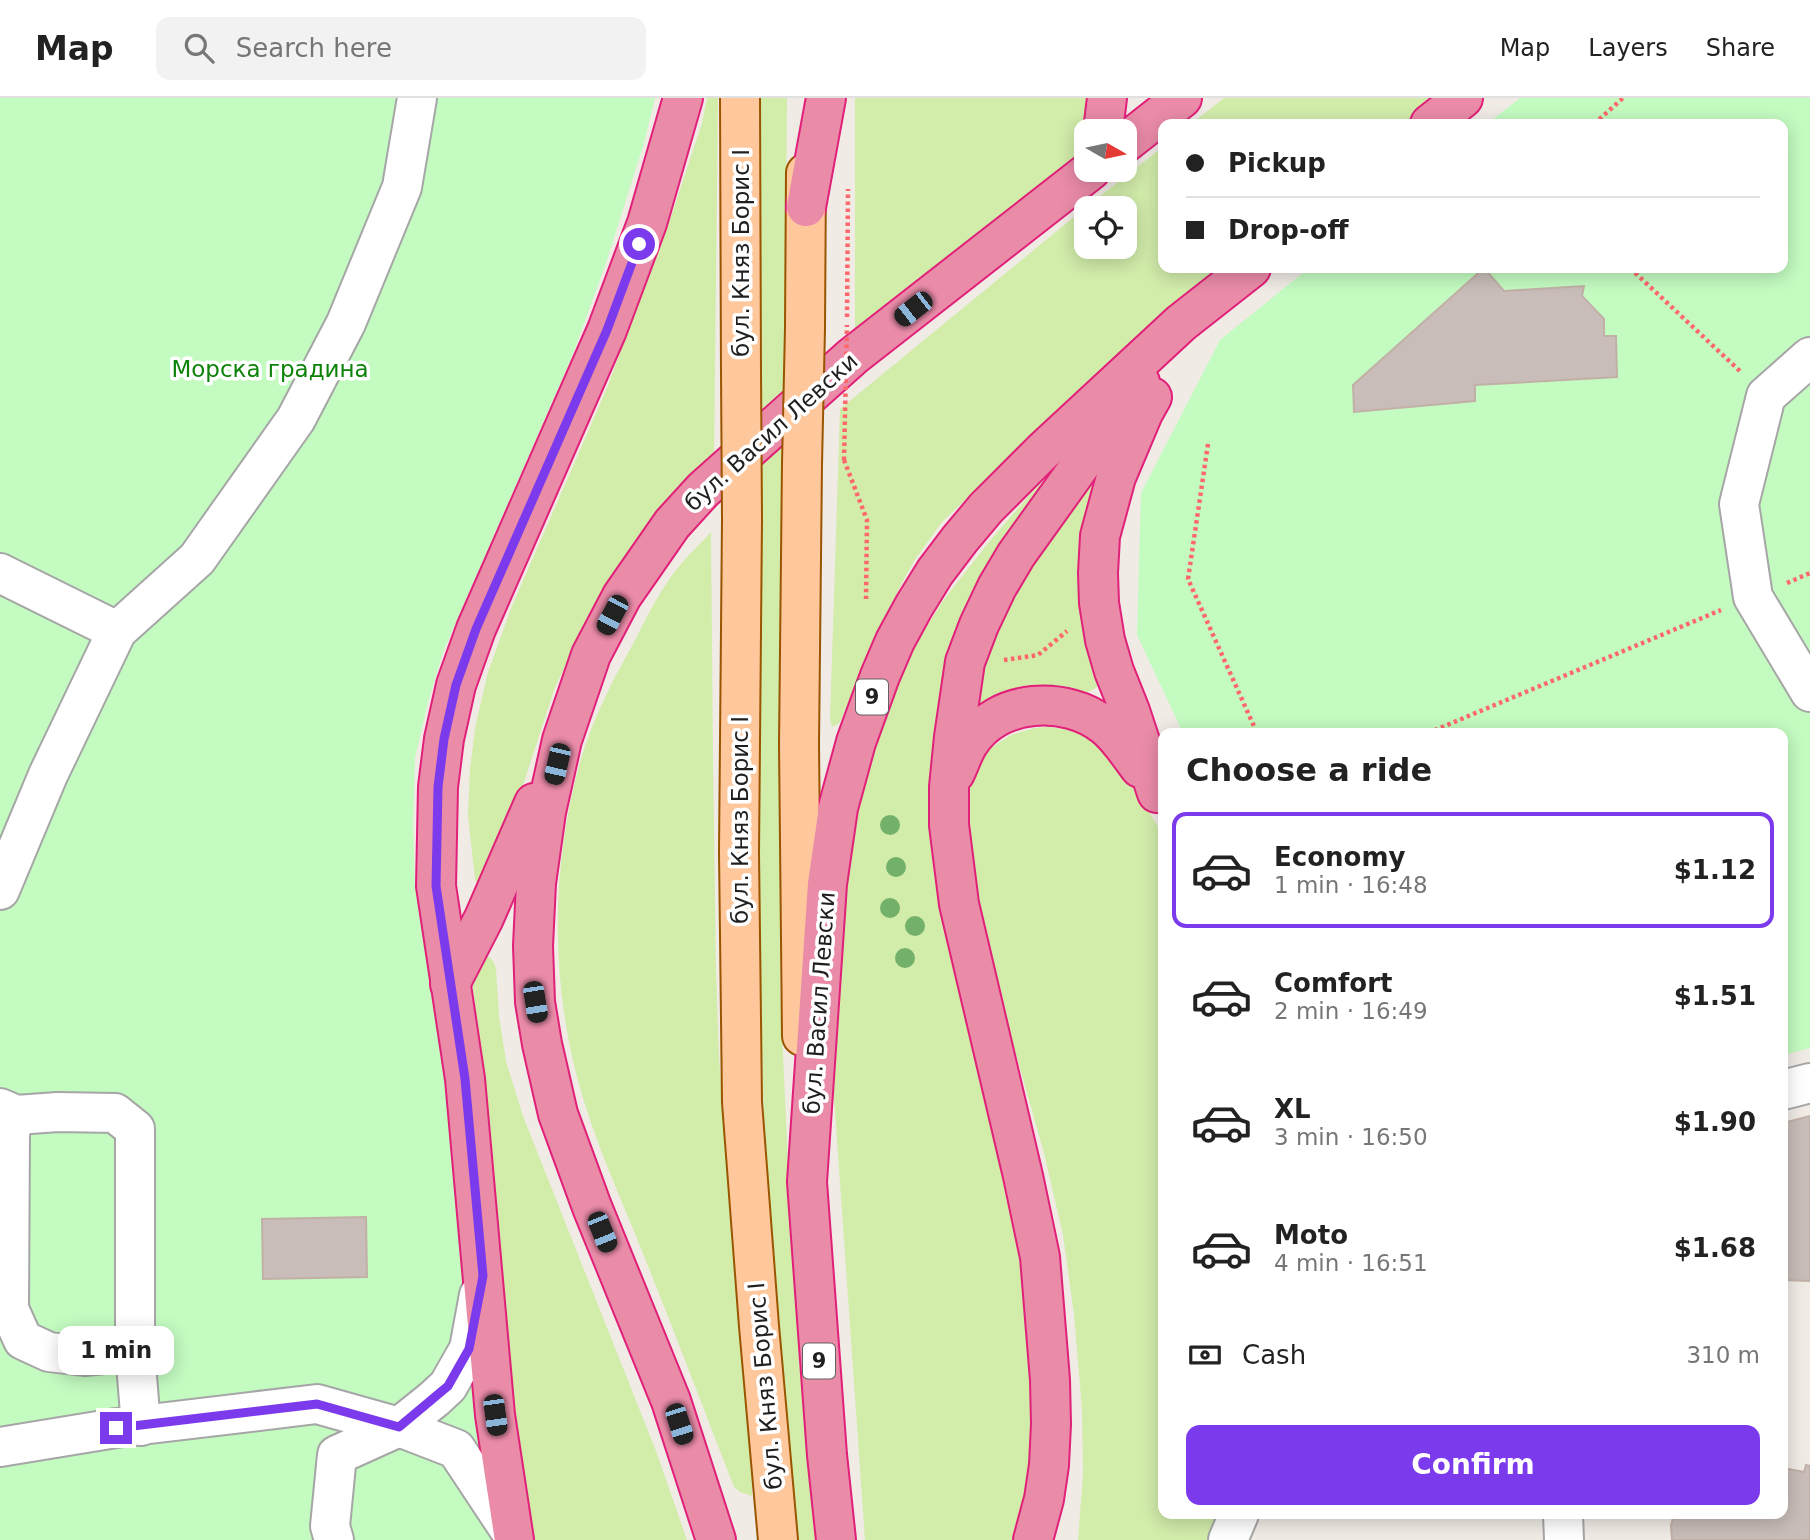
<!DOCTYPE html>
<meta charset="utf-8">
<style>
:root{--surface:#fff;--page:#f2f2f2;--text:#222;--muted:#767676;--line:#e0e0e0;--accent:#7c3aed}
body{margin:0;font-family:"DejaVu Sans",sans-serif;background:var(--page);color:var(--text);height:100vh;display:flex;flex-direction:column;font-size:26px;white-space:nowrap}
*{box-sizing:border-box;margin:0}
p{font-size:23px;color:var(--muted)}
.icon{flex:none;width:38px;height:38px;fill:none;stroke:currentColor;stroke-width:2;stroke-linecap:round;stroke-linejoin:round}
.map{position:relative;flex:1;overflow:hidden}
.details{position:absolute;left:1158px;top:630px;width:630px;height:791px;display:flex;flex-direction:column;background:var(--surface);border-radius:14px;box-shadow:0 4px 18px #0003}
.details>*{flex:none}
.banner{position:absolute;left:1158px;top:21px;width:630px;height:154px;border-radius:14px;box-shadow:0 4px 18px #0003;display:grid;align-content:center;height:154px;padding:0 28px;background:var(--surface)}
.needle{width:46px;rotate:99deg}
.tools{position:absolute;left:1074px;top:21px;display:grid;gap:14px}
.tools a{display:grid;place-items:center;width:63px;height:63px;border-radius:14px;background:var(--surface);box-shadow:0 4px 18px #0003;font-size:35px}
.end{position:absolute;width:32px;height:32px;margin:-16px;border:9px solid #7c3aed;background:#fff;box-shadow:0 0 0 4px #fff}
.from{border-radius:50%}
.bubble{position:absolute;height:49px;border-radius:14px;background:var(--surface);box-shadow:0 4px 18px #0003;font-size:23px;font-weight:700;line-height:49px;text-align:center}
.car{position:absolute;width:21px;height:42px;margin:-21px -10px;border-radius:9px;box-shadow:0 0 5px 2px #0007;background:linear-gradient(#222 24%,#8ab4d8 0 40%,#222 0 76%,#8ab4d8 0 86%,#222 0)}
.banner b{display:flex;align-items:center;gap:24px;height:66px;font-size:26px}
.banner b+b{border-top:2px solid var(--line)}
.banner i{width:18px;height:18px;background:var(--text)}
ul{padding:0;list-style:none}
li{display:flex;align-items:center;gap:21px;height:116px;margin:0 14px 10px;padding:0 14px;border:4px solid transparent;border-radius:14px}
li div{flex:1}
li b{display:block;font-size:26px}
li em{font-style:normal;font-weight:700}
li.current{border-color:var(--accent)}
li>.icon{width:63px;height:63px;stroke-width:1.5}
h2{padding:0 28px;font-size:32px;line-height:84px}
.pay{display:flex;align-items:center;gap:18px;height:77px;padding:0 28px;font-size:26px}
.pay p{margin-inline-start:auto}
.action{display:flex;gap:14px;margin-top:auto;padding:14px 28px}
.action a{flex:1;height:80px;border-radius:14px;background:var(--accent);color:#fff;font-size:28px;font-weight:700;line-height:80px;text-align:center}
header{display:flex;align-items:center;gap:42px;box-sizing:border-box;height:98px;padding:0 35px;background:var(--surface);border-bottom:2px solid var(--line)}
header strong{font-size:33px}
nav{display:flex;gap:38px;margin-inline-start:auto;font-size:24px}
.search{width:490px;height:63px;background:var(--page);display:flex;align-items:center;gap:18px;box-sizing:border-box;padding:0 24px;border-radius:14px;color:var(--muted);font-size:26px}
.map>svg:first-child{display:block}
.grass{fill:#d2ecaa;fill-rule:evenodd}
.park{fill:#c3fbc1}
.building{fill:#c8bdb8;stroke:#c2b0a7;stroke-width:2}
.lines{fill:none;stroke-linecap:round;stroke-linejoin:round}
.minor-casing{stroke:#a6a6a6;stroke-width:42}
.major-casing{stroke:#9a5500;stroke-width:42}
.highway-casing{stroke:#e02079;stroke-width:42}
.path{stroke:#fe686b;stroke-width:4.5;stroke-dasharray:3.5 3.5;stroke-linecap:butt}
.minor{stroke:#fff;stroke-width:38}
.major{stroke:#ffc89c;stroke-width:38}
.highway{stroke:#ea8ba8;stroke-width:38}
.major-bridge-casing{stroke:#9a5500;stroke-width:42;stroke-linecap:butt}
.path-bridge{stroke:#fe686b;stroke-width:4.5;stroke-dasharray:3.5 3.5;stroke-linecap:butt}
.major-bridge{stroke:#ffc89c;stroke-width:38}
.tree{fill:#73b16b}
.route{stroke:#7c3aed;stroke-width:9}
.labels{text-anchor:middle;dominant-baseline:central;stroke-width:7;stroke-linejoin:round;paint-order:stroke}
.shield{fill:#fff;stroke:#626262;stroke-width:2}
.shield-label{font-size:21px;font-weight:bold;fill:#1f1f1f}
.street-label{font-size:23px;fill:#1f1f1f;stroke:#fff}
.park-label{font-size:23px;fill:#0d8208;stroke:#fff}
</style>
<header>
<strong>Map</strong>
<div class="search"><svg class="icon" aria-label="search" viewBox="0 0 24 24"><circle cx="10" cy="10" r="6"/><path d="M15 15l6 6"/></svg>Search here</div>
<nav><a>Map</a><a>Layers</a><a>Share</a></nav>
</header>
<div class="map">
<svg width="1810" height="1442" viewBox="0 0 1810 1442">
<rect width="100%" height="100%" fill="#f0ebe5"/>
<g class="grass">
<polygon points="707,0 718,0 714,361 585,528 555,589 489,792 480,791 475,782 468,717 470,671 475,630 488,574 512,508 607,290 674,110 702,25"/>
<path d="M 759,0 L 787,0 L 780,889 L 788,1066 L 799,1258 L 817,1442 L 798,1442 C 792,1396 785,1351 781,1305 C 750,956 761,604 761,254 C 761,169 760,85 759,0 Z"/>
<path d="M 855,0 L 1097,0 C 1091,20 1088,41 1079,59 L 855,233 Z"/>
<polygon points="1224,0 1441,0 1408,26 1191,26"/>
<path d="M 1164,48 L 1164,170 L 1227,170 L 1103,271 L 942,424 L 914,463 L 902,485 L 878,532 L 841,622 L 838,626 L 832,629 L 830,621 L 840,311 L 1080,114 ZM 1087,110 L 1125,110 L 1125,149 L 1087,149 Z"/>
<path d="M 1047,382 C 1021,419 992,456 970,497 C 948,539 940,588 936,635 C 930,698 929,752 940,814 L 998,1032 L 1041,1269 L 1024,1442 L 865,1442 L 834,999 L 834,931 L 847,770 L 859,708 L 882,622 L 903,571 L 915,548 L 942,504 L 989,444 L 1039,386 Z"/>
<polygon points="1099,383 1101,579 1096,590 1083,596 979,624 976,592 999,505 1073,404 1089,388"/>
<path d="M 711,434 L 713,662 L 716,872 L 719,960 L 752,1381 L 752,1398 L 740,1394 L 734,1389 C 704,1312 675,1235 644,1158 C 620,1098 592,1038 576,975 C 550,872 552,763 581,661 C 593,621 612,583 633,546 C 647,519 662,487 682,465 C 691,454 702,444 711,434 Z"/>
<path d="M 1049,629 C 1063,631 1078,632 1091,639 C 1117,652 1148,713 1164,739 L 1164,1416 L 1222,1416 L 1211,1442 L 1078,1442 L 1083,1376 L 1082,1312 L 1074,1216 L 1063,1137 L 1044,1055 L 984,843 L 964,740 L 968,687 L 980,660 L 989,651 L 1011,637 L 1035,630 Z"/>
<path d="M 484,857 C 492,860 494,863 496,871 L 499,918 L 506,963 L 523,1018 L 656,1353 L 687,1442 L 534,1442 L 520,1393 L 471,870 Z"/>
</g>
<g class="park">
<polygon points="0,0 655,0 644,45 606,165 571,261 443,554 428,604 415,660 413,729 415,785 448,971 498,1442 0,1442"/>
<polygon points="1520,0 1810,0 1810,950 1783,957 1783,635 1183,635 1137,537 1141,395 1220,242 1309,170 1783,170 1783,26 1487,26"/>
</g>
<g class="building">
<polygon points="1484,170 1504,193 1584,188 1582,198 1604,221 1604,238 1616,238 1617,279 1475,287 1475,303 1354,314 1353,287"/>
<polygon points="1810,1018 1810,1183 1783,1182 1783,1025"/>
<polygon points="366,1119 367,1179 263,1181 262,1121"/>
<polygon points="1806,1367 1810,1368 1810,1442 1672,1442 1671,1428 1674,1416 1783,1416 1783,1370 1804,1374"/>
</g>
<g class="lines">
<defs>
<g id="minor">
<polyline points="1810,259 1766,298 1739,406 1753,499 1810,594"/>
<polyline points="0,475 117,533"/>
<polyline points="0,792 48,677 117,533 197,461 296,321 346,225 402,89 417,0"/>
<polyline points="1783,992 1810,985"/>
<polyline points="0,1010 16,1017 58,1014 115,1015 135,1031 135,1253 141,1328"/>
<polyline points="16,1017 10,1034 9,1211 23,1242 49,1254 84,1258 135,1253"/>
<polyline points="0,1349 116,1330 317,1306 399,1329 456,1351 513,1437"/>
<polyline points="1563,1416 1564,1442"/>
<polyline points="334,1442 330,1428 337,1357 399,1329 434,1301 448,1288 469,1251 479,1197"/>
<polyline points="1228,1442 1239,1416"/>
</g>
<g id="major">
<polyline points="740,0 741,275"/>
<polyline points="805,230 806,75"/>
<polyline points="742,421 739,754 742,1004 759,1228 778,1442"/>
<polyline points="802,938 799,646 802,366"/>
</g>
<g id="highway">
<polyline points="1430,26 1463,0"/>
<polyline points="1103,33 1107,0"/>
<polyline points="1125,45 1182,0"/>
<polyline points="806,109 826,0"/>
<polyline points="1152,299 1143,315 1116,379 1100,438 1098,475 1099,505 1105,542 1114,573 1130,613 1157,695"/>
<path d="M 955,675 C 960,665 963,654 969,645 C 998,600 1066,597 1105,628 C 1119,639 1129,656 1140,670"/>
<polyline points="450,886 484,820 534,705"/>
<polyline points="514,1442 495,1317 465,981 436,788 438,689 444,641 456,587 476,531 607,232 647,125 683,0"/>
<polyline points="716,1442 671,1303 592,1109 558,1016 542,946 535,904 533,848 536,785 546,714 562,642 591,557 622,498 672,426 703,392 853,258 1091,72"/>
<polyline points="836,1442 827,1357 807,1084 827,786 838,710 856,644 880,578 895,543 914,508 935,474 960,441 986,410 1042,354 1181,225 1251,170"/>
<polyline points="1033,1442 1044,1401 1049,1367 1051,1326 1050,1282 1040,1159 1023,1078 959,806 949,727 949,689 954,639 965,564 979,527 997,489 1016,457 1140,284"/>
</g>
</defs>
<use href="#minor" class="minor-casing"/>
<use href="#major" class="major-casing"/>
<use href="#highway" class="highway-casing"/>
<g class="path">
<polyline points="1594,26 1623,0"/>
<polyline points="1630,170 1742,275"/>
<polyline points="847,219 848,91"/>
<polyline points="1208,346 1188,481 1257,635"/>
<polyline points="844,362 867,422 866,501"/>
<polyline points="1787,485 1810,475"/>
<polyline points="1004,562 1038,557 1067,533"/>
<polyline points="1428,635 1721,512"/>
</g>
<use href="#minor" class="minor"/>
<use href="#major" class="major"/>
<use href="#highway" class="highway"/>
<defs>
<g id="major-bridge">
<polyline points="741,275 742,421"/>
<polyline points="802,366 805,230"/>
</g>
</defs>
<use href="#major-bridge" class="major-bridge-casing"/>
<polyline class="path-bridge" points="844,362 847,227"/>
<use href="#major-bridge" class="major-bridge"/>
</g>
<g class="tree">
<circle cx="890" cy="727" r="10"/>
<circle cx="896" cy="769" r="10"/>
<circle cx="890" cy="810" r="10"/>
<circle cx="915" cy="828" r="10"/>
<circle cx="905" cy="860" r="10"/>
</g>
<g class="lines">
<polyline class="route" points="116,1330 317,1306 399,1329 448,1288 469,1251 483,1178 465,981 436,788 438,689 444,641 456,587 476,531 607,232 639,146"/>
</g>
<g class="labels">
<g class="shield">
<rect x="856" y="581.5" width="32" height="35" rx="5"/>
<rect x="803" y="1245.5" width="32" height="35" rx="5"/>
</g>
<g class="shield-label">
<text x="872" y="599">9</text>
<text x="819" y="1263">9</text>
</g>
<g class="street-label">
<text transform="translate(741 155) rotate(-90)">бул. Княз Борис I</text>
<text transform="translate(771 334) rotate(-42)">бул. Васил Левски</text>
<text transform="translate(740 722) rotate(-90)">бул. Княз Борис I</text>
<text transform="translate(819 905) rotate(-86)">бул. Васил Левски</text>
<text transform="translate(765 1288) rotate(-95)">бул. Княз Борис I</text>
</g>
<g class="park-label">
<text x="270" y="271">Морска градина</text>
</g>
</g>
</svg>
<div class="tools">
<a><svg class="needle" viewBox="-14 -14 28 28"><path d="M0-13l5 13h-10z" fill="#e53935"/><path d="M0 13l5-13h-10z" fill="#767676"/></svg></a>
<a><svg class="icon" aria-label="locate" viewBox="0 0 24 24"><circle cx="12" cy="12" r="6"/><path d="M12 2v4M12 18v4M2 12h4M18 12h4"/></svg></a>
</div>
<i class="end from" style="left:639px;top:146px"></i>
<i class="end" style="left:116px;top:1330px"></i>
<div class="bubble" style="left:58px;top:1228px;width:116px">1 min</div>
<i class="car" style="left:913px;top:211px;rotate:232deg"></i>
<i class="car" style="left:612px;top:517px;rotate:208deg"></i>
<i class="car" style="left:557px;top:666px;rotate:193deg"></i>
<i class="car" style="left:535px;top:904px;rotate:171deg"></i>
<i class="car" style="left:602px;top:1134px;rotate:158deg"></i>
<i class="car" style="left:495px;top:1317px;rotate:172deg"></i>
<i class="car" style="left:679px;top:1326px;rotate:162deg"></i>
<div class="banner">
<b><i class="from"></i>Pickup</b>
<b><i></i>Drop-off</b>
</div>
<section class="details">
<h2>Choose a ride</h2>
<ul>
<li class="current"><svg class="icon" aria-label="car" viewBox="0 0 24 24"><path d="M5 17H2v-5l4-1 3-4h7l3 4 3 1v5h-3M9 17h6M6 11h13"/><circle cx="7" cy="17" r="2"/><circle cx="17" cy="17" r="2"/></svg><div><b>Economy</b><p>1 min · 16:48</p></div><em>$1.12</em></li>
<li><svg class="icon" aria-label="car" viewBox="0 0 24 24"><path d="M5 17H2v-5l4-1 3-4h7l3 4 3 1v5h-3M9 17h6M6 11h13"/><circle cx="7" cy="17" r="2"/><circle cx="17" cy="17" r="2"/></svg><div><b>Comfort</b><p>2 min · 16:49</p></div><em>$1.51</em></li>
<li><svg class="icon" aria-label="car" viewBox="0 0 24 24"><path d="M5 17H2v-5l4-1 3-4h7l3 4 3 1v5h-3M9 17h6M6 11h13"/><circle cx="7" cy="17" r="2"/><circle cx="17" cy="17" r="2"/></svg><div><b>XL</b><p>3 min · 16:50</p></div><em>$1.90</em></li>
<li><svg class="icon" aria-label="car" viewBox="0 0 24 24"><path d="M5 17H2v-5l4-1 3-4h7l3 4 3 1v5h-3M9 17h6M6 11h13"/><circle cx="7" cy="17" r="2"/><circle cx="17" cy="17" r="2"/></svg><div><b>Moto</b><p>4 min · 16:51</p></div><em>$1.68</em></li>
</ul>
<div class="pay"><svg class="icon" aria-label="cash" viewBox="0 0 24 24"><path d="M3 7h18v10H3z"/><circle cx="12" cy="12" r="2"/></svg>Cash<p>310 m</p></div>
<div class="action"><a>Confirm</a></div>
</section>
</div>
